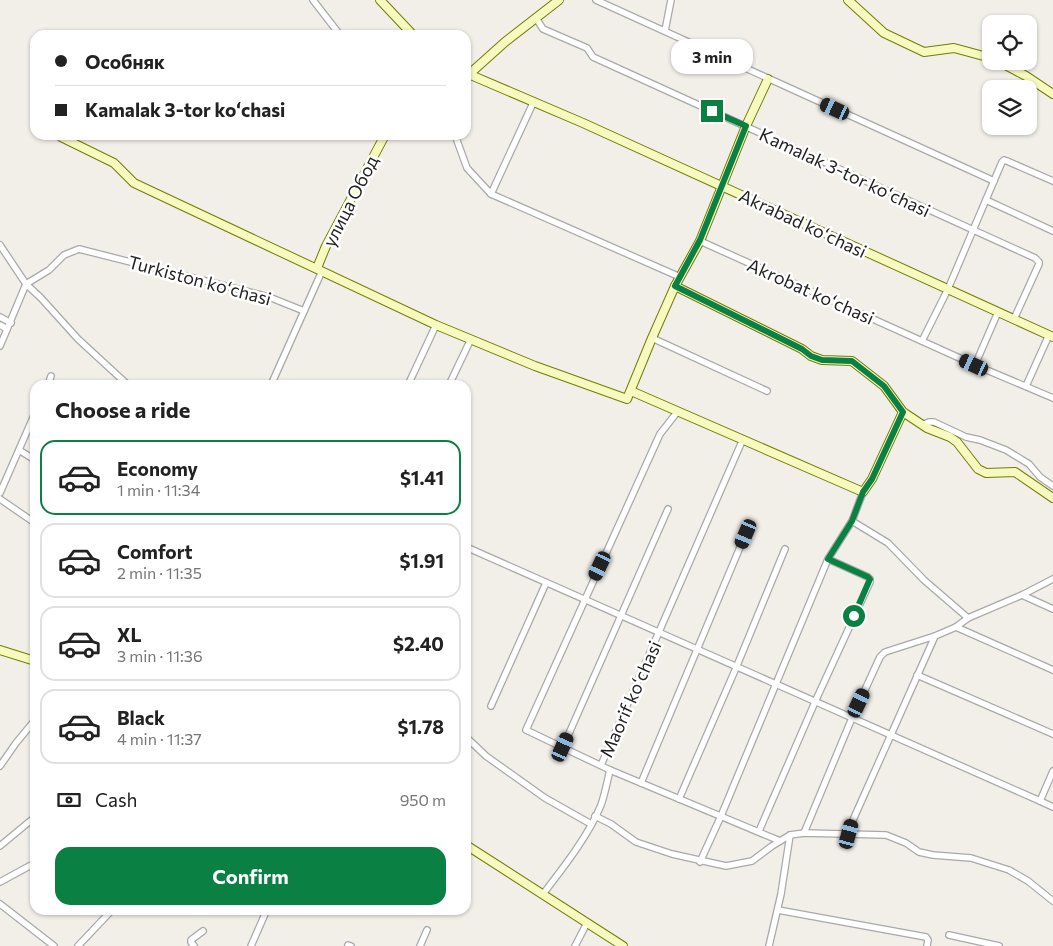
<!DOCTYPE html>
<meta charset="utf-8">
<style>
:root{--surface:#fff;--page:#f2f2f2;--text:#222;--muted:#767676;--line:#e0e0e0;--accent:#0b8043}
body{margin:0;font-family:Commissioner,sans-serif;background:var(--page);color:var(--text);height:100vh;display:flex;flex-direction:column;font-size:19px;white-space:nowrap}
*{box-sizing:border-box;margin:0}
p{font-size:16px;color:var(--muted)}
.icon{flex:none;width:28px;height:28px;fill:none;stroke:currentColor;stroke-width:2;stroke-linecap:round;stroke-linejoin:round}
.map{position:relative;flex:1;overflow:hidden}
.details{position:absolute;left:30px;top:380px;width:441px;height:535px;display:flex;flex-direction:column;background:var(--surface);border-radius:15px;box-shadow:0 1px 4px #0004}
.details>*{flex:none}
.guide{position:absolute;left:30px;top:30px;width:441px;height:110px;border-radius:15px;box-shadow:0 1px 4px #0004;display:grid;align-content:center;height:110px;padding:0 25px;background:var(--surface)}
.tools{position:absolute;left:982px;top:15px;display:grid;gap:10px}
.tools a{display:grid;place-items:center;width:55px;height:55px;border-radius:10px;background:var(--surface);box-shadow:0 1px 4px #0004;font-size:25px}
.end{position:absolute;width:22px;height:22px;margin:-11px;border:6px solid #0b8043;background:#fff;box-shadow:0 0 0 2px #fff}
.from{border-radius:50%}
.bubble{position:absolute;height:35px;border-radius:15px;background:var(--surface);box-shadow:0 1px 4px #0004;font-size:16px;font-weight:700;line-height:35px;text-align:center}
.car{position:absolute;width:15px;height:30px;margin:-15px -8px;border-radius:6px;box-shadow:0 0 4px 1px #0007;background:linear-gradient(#222 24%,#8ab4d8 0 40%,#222 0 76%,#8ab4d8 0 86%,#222 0)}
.guide b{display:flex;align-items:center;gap:18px;height:48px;font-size:19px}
.guide b+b{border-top:1px solid var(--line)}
.guide i{width:12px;height:12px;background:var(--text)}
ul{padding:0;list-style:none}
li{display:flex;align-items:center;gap:15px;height:75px;margin:0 10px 8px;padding:0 15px;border:2px solid var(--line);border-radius:15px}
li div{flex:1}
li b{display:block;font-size:19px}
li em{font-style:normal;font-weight:700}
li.selected{border-color:var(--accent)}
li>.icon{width:45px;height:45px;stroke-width:1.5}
h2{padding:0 25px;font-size:22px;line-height:60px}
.pay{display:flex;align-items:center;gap:12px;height:55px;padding:0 25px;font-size:19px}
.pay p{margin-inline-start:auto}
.cta{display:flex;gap:10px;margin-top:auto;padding:10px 25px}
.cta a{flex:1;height:58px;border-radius:15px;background:var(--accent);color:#fff;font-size:20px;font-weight:700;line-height:58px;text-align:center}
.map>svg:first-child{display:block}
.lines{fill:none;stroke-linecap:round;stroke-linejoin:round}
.street-casing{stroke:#a9a9a9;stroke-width:8}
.secondary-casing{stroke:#707d05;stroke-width:10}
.street{stroke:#fff;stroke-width:5.5}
.secondary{stroke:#f7fabf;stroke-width:8}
.route{stroke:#0b8043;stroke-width:6}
.labels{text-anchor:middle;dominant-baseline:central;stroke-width:5;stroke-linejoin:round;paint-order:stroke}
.street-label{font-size:18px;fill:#222;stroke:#fff}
</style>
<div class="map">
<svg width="1053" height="946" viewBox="0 0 1053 946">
<rect width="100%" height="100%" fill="#f2efe9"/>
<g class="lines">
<defs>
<g id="street">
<polyline points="313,0 340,35"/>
<polyline points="596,0 994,181"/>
<polyline points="536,18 543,29 587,48 593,57 1035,258 1039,262 1039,264 1014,319"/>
<polyline points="665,31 671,0"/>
<polyline points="455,135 467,168 491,194 680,277"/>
<polyline points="491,194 534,101"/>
<polyline points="986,200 1053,231"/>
<polyline points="700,241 975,365 1053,398"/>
<polyline points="0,245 26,284 41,298 78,339 128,385"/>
<polyline points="0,317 11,323"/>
<polyline points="0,325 7,329"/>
<polyline points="652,338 767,391"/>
<polyline points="922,341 948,289 1002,162 1004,160 1007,161 1053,181"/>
<polyline points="0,346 26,284 49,270 64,255 79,249 269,297 304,311"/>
<polyline points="975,365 998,312"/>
<polyline points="48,385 51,376"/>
<polyline points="271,385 322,271"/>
<polyline points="408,385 436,325"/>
<polyline points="449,385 471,339"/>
<polyline points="1026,386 1049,335"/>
<polyline points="678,411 660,434 526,730 610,770 780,841"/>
<polyline points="922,425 929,422 934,422 966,437 980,440 1006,450 1029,464 1040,477 1053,486"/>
<polyline points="19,450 35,460"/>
<polyline points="0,493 35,413"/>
<polyline points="0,499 35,523"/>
<polyline points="852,521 888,543 924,580 968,618"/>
<polyline points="466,547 1040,801 1053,771"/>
<polyline points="1022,595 1053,609"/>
<polyline points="956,627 1053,670"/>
<polyline points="917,675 1053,734"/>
<polyline points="491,706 546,583"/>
<polyline points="466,737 486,756 545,798 591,824"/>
<polyline points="563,747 668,509"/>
<polyline points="601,765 743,439"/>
<polyline points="0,766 16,743 35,720"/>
<polyline points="641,783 746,533"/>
<polyline points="679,799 736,668 785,549"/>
<polyline points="1040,801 1053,807"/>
<polyline points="595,816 611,824 636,842 672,854 726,866 752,861 772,846 790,835 804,833 886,835 906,843 919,852 933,855 971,858 1009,870 1028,881 1053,901"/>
<polyline points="759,831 815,702 870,582 870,579 868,577 828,559"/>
<polyline points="804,833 852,718 880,657 885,652 935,636"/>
<polyline points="849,834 853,820 935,636 956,627 968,618 1022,595 1053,579"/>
<polyline points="0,846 35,817"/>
<polyline points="700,862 721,816 828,559 852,521 863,492"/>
<polyline points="0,882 35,863"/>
<path d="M 543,894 C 563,868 589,835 601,805 C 605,794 607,782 610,770"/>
<polyline points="0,904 54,946"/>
<polyline points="778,910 926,937 928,940 927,946"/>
<polyline points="949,935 999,946"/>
<polyline points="348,945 351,946"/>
<polyline points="78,946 112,910"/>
<polyline points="194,946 191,942 191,940 203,931"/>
<polyline points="251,946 265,914"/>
<polyline points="420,946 427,930"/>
<polyline points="575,946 587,923"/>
<polyline points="769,946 781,894 790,835"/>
</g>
<g id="secondary">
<polyline points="380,0 413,35"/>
<polyline points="848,0 884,33 924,52 954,48 991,58"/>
<polyline points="998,61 1026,76 1053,94"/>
<polyline points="466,73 583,123 1053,337"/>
<polyline points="466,77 505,42 559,0"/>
<polyline points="61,137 114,163 134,183 436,325 535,366 627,399 652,338 675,286 700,241 746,126 768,79"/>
<polyline points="317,268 326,246 385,135"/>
<polyline points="675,286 802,349 811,356 822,360 852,361 884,386 903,412 927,428 950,437 957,442 978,469 986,473 1015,472 1053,498"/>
<polyline points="631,391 863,492 872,479 903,412"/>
<polyline points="0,650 35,661"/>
<polyline points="466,845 623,946"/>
</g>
</defs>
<use href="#street" class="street-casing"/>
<use href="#secondary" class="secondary-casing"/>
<use href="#street" class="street"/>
<use href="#secondary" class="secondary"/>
</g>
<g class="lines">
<polyline class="route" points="712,111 746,126 700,240 675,286 802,349 811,356 822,360 852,361 884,386 903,412 872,479 863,492 852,521 828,559 868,577 870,579 854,616"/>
</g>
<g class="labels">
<g class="street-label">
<text transform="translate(845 172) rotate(25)">Kamalak 3-tor koʻchasi</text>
<text transform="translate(350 201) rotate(-63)">улица Обод</text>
<text transform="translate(803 223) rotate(25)">Akrabad koʻchasi</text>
<text transform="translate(200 280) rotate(15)">Turkiston koʻchasi</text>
<text transform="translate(811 291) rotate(24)">Akrobat koʻchasi</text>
<text transform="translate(630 699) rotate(-66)">Maorif koʻchasi</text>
</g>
</g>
</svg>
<div class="tools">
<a><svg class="icon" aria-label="locate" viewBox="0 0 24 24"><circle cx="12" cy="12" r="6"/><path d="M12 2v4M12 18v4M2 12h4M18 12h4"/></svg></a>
<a><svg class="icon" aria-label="layers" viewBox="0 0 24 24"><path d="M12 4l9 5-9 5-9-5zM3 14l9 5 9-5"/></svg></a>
</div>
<i class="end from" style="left:854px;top:616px"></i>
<i class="end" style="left:712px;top:111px"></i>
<div class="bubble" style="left:671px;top:39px;width:82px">3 min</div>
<i class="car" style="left:835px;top:109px;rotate:295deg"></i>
<i class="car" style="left:974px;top:365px;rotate:295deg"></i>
<i class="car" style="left:746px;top:534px;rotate:203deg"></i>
<i class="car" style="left:600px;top:566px;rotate:205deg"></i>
<i class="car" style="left:859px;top:703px;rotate:25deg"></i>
<i class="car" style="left:563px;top:747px;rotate:24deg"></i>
<i class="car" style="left:849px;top:834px;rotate:15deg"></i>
<div class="guide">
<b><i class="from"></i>Особняк</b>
<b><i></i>Kamalak 3-tor koʻchasi</b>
</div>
<section class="details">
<h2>Choose a ride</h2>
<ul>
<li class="selected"><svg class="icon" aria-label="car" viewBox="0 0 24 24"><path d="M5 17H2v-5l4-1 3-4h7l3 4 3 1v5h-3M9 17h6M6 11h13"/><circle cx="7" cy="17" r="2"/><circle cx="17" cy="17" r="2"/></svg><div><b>Economy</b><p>1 min · 11:34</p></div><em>$1.41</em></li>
<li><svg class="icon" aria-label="car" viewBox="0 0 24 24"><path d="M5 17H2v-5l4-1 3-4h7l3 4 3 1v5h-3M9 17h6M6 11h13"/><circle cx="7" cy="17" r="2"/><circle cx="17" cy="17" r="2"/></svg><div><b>Comfort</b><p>2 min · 11:35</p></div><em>$1.91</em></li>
<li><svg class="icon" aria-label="car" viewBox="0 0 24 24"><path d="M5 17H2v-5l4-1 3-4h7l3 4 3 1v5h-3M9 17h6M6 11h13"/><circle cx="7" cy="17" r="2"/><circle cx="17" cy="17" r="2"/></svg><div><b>XL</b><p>3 min · 11:36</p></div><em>$2.40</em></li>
<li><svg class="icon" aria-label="car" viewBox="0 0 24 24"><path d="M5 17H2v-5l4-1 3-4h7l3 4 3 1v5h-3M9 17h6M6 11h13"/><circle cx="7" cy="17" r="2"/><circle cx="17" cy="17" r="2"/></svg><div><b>Black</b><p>4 min · 11:37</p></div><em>$1.78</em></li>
</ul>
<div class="pay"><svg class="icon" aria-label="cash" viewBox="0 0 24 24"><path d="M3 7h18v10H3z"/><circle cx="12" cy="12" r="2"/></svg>Cash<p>950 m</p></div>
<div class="cta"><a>Confirm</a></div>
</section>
</div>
